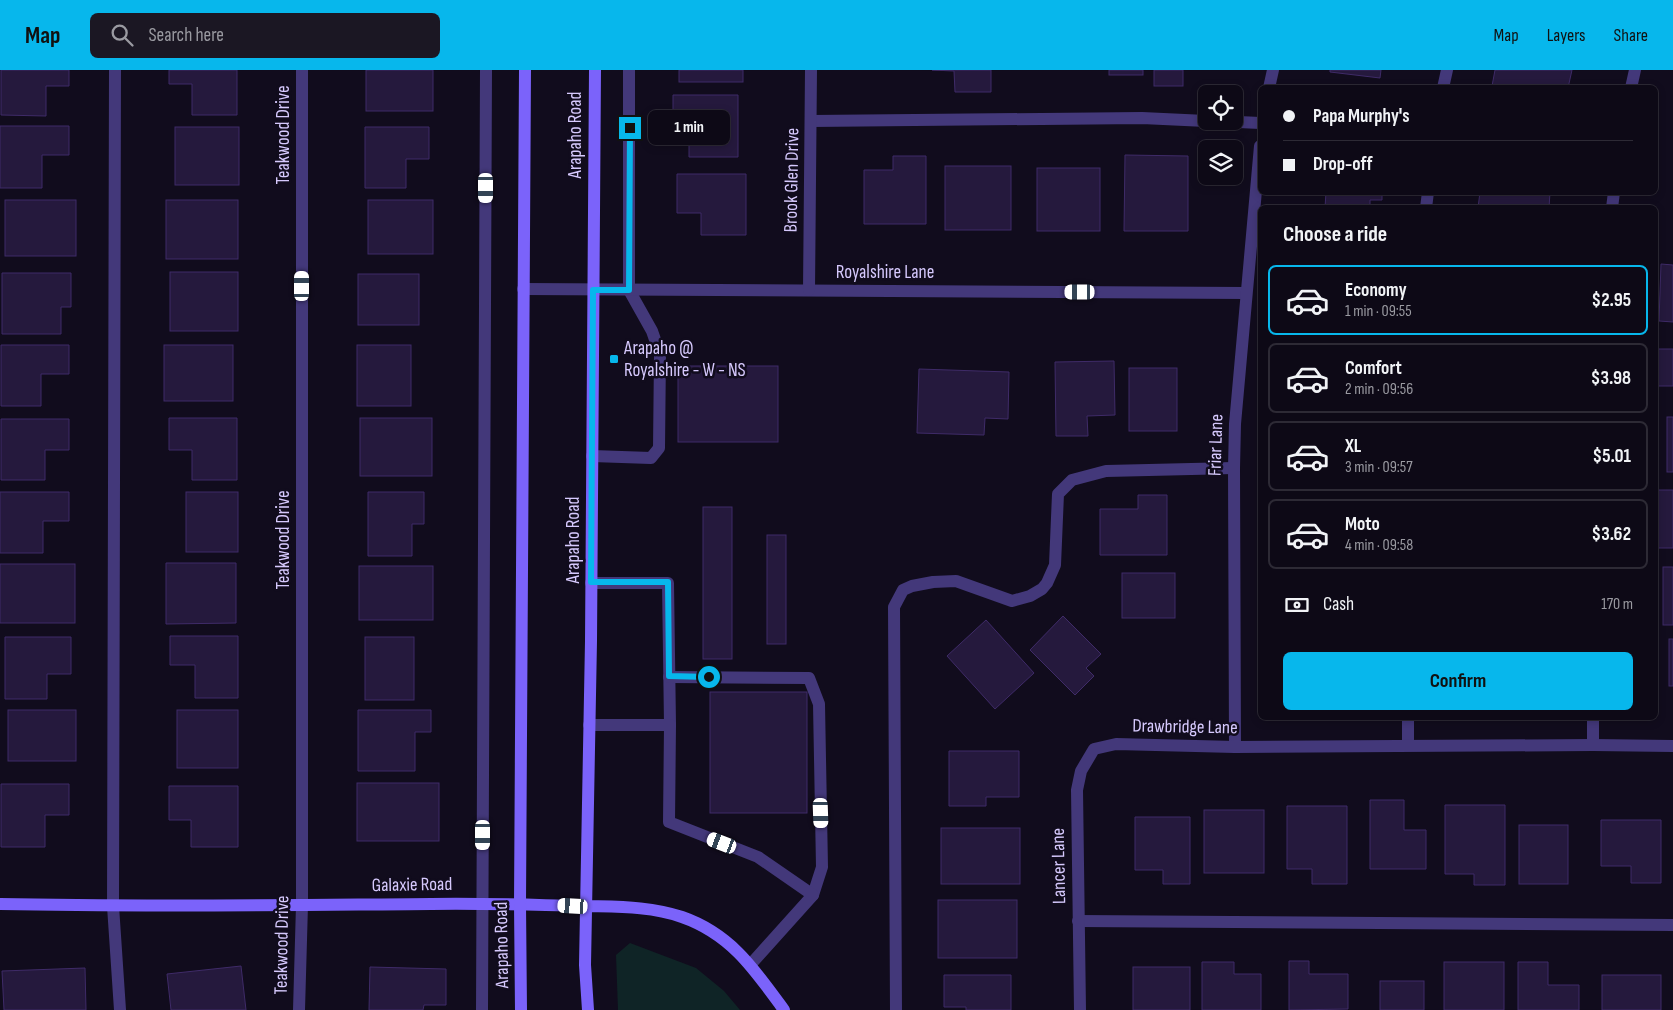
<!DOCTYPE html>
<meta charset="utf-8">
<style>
:root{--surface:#0d0916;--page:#1b1723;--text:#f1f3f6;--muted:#9a9aa1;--line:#2d2a35;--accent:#07b7ec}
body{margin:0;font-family:"Sofia Sans Condensed",sans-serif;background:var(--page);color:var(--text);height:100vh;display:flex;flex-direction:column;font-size:19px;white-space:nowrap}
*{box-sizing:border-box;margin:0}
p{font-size:16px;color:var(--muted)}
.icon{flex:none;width:28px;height:28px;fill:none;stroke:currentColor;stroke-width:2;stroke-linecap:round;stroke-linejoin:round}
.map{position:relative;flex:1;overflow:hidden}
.drawer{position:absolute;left:1258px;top:135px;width:400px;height:515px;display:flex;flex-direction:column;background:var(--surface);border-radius:8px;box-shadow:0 2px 8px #0003,0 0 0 1px var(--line)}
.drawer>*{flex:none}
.top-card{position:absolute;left:1258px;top:15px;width:400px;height:110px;border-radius:8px;box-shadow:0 2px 8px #0003,0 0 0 1px var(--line);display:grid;align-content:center;height:110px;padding:0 25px;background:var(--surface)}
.fabs{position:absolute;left:1198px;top:15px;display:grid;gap:10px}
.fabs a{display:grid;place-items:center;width:45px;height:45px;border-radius:8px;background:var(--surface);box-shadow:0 2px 8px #0003,0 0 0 1px var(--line);font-size:25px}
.end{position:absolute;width:22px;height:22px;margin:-11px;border:6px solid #07b7ec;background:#111;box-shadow:0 0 0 2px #111}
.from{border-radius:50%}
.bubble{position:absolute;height:35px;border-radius:8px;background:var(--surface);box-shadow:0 2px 8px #0003,0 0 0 1px var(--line);font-size:16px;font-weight:700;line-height:35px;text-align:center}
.car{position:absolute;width:15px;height:30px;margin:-15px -8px;border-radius:6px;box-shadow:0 0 4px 1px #0007;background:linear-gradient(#fff 24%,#345 0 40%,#fff 0 76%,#345 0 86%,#fff 0)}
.top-card b{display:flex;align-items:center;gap:18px;height:48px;font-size:19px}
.top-card b+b{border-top:1px solid var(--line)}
.top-card i{width:12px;height:12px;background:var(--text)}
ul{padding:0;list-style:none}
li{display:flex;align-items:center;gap:15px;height:70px;margin:0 10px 8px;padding:0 15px;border:2px solid var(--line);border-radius:8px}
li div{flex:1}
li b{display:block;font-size:19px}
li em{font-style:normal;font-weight:700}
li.on{border-color:var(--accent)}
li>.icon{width:45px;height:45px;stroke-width:1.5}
h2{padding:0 25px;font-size:22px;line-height:60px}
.pay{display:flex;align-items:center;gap:12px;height:55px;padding:0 25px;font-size:19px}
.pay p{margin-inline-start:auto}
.cta{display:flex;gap:10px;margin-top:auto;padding:10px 25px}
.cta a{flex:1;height:58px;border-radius:8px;background:var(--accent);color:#111;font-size:20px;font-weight:700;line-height:58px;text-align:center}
header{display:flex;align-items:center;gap:30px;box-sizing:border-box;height:70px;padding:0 25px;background:var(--accent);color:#111}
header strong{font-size:24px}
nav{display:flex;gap:28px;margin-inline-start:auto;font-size:18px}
.search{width:350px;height:45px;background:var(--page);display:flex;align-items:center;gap:12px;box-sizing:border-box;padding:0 18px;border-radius:8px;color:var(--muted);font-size:19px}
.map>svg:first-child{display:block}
.green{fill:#0f2426}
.building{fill:#25193d;stroke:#3f2b68}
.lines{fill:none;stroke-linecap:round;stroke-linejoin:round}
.lane{stroke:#43387a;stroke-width:12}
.street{stroke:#43387a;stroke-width:12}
.secondary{stroke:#7b63fa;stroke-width:12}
.route{stroke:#07b7ec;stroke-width:6}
.poi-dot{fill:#07b7ec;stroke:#110c1d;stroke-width:2}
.labels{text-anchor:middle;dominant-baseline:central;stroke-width:5;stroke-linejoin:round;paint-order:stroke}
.street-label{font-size:19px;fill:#d6c9fd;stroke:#110c1d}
.poi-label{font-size:19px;fill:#d6c9fd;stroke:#110c1d;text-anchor:start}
</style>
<header>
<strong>Map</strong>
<div class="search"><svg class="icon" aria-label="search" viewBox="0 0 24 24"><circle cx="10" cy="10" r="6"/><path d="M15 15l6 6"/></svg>Search here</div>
<nav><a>Map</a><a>Layers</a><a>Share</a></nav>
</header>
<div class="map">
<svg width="1673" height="940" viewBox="0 0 1673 940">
<rect width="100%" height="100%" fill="#110c1d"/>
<polygon class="green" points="630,873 696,898 724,921 740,940 618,940 616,885"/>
<g class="building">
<polygon points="1,0 69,0 69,16 46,16 46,46 1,45"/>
<polygon points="169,0 237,0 237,45 192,45 192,14 169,14"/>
<rect x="366" y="0" width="67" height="41"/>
<rect x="679" y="0" width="64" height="12"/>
<polygon points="932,0 991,0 991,22 955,22 954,1"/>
<rect x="1109" y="0" width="34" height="5"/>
<rect x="1154" y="0" width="29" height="16"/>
<polygon points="1330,0 1381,0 1380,8 1330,2"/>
<polygon points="1495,0 1572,0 1568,18 1499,18 1492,16"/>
<polygon points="673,25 738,25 738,87 689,87 689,56 673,56"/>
<polygon points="0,56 69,56 69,85 42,85 42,118 0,118"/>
<rect x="175" y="57" width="64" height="58"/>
<polygon points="365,57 429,57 429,89 406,89 406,118 365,118"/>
<polygon points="1125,85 1188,86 1188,161 1124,161"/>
<polygon points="893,86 926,86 926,154 864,154 864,100 893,100"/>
<rect x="945" y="96" width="66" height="64"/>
<rect x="1037" y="98" width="63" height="63"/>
<polygon points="677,104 746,104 746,165 701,165 701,143 677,143"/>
<polygon points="1326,122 1382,122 1382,130 1370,130 1370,138 1325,138"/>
<polygon points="1480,122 1550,122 1549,138 1478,138"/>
<rect x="5" y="130" width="71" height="56"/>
<rect x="166" y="130" width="72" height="59"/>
<rect x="368" y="130" width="65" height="54"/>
<polygon points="1661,194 1673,195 1673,252 1659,251"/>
<rect x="170" y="202" width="68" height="59"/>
<polygon points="2,203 71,203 71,237 61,237 61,264 2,264"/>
<rect x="358" y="204" width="61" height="51"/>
<polygon points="1,275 69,275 69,304 41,304 41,336 1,336"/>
<rect x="164" y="275" width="69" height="56"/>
<rect x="357" y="275" width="54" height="61"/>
<rect x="1655" y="279" width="18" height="37"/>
<polygon points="1114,291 1115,345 1087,346 1088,366 1056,366 1055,292"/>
<rect x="678" y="296" width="100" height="76"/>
<rect x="1129" y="298" width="48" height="63"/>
<polygon points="919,299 1009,302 1008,349 985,348 984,365 917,363"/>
<rect x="1667" y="347" width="6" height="55"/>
<polygon points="169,348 237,348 237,410 192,410 192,380 169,380"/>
<rect x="360" y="348" width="72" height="58"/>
<polygon points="1,349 69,349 69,380 45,380 45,410 1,410"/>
<rect x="1655" y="420" width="18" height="58"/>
<polygon points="0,422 69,422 69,451 43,451 43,483 0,483"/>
<rect x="186" y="422" width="52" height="60"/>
<polygon points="368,422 424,422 424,454 412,454 412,486 368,486"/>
<polygon points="1138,425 1167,425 1167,485 1100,485 1100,439 1138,439"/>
<rect x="703" y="437" width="29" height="152"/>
<rect x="767" y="465" width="19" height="109"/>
<polygon points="166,493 236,493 236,553 166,554"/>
<rect x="0" y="494" width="75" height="59"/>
<rect x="359" y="496" width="74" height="54"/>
<rect x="1663" y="497" width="10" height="58"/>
<rect x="1122" y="503" width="53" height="45"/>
<polygon points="1063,546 1101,584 1086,598 1094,606 1075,625 1030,580"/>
<polygon points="986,550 1034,603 995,639 947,586"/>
<polygon points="170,566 238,566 238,628 195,628 195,595 170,595"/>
<polygon points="5,567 71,567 71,604 47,604 47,629 5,629"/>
<rect x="365" y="567" width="49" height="63"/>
<rect x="1669" y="569" width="4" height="47"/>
<rect x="710" y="622" width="97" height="121"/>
<rect x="8" y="640" width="68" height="51"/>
<rect x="177" y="640" width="61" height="58"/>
<polygon points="358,640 431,640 431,662 415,662 415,701 358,701"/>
<polygon points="949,681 1019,681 1019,727 986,727 986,736 949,736"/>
<rect x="357" y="713" width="82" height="58"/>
<polygon points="1,714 69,714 69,745 45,745 45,777 1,777"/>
<polygon points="169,716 238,716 238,777 191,777 191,750 169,750"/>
<polygon points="1370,730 1404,730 1404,760 1426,760 1426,799 1370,799"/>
<polygon points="1445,735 1505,735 1505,815 1474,815 1474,804 1445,804"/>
<polygon points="1287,736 1347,736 1347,814 1312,814 1312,799 1287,799"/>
<rect x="1204" y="740" width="60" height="63"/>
<polygon points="1135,747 1190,747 1190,814 1163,814 1163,800 1135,800"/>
<polygon points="1601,750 1661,750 1661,813 1631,813 1631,796 1601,796"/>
<rect x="1519" y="755" width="49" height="59"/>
<rect x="941" y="758" width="79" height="56"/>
<rect x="938" y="830" width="79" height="58"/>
<polygon points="1289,891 1309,891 1309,904 1348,904 1348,939 1289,940"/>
<polygon points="1202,892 1234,892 1234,904 1261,904 1261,940 1202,940"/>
<rect x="1444" y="892" width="60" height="48"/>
<polygon points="1518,892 1548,892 1548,915 1579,915 1579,940 1518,940"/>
<polygon points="241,896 246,940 171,940 167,904"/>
<polygon points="370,897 446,899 446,935 424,935 423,940 369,940"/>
<rect x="1133" y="897" width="57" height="43"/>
<polygon points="85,898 86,940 4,940 2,901"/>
<polygon points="944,905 1011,905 1011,940 966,940 966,937 944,937"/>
<rect x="1602" y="905" width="59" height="35"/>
<rect x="1380" y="911" width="44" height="29"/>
</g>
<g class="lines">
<g class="lane">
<polyline points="115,0 113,836 120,940"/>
<polyline points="1443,18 1447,0"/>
<polyline points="811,51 1142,48 1206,51"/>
<polyline points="1217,51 1260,53"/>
<polyline points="1426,138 1428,122"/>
<polyline points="592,386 651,388 659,378 660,284 652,261 629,220 629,0"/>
<polyline points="591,513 668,513 670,655"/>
<polyline points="669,607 809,608 819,634 822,797 813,825"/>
<polyline points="1408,648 1408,675"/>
<polyline points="589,655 670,655 669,752 758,787 813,825 751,894"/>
<polyline points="1078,851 1673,855"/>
<polyline points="482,940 486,0"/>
<polyline points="896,940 894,537 903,520 912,516 933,512 956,511 1012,531 1030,526 1042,519 1047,513 1055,495 1058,424 1072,410 1106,401 1234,398"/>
</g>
<g class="street">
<polyline points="1269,18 1273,0"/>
<polyline points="1631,18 1635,0"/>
<polyline points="1612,138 1614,122"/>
<polyline points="523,219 1246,223"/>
<polyline points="809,220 811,0"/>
<polyline points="1593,675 1593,648"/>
<polyline points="1235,677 1234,398 1235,354 1260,76"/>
<polyline points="299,940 302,835 302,0"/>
<polyline points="1080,940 1077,720 1081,701 1094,679 1116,674 1235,677 1593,675 1673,676"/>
</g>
<g class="secondary">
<path d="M 0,834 C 144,837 287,835 431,834 C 482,833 533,835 584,836 C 617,837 650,836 682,847 C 731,864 755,900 784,940"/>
<polyline points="521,940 520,834 525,0"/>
<polyline points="588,940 585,895 591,571 595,0"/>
</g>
</g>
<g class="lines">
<polyline class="route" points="630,58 629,220 593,220 591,512 668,512 669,606 709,607"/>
</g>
<rect class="poi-dot" x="609" y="284" width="10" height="10" rx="2.5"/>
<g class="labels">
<g class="street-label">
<text transform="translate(283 65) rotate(-90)">Teakwood Drive</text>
<text transform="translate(575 65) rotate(-90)">Arapaho Road</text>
<text transform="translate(792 110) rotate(-89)">Brook Glen Drive</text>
<text x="885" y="202">Royalshire Lane</text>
<text transform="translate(1216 375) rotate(-88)">Friar Lane</text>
<text transform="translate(283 470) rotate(-90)">Teakwood Drive</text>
<text transform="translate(573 470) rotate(-90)">Arapaho Road</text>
<text transform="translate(1185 657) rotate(1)">Drawbridge Lane</text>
<text transform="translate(1059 796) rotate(-91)">Lancer Lane</text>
<text transform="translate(412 815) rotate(-1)">Galaxie Road</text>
<text transform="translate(282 875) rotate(-89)">Teakwood Drive</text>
<text transform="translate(502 875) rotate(-91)">Arapaho Road</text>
</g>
<g class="poi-label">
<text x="624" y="278">Arapaho @<tspan x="624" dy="22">Royalshire - W - NS</tspan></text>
</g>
</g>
</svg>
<div class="fabs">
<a><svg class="icon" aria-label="locate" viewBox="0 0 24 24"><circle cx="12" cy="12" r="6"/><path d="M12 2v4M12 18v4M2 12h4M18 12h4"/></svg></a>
<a><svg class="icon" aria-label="layers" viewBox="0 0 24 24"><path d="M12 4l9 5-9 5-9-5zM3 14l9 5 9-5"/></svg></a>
</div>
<i class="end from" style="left:709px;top:607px"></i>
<i class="end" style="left:630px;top:58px"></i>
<div class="bubble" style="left:648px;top:40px;width:82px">1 min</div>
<i class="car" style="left:486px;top:118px;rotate:180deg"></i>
<i class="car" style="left:302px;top:216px;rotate:0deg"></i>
<i class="car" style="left:1080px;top:222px;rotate:270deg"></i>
<i class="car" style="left:821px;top:743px;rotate:178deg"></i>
<i class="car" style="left:483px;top:765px;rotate:180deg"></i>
<i class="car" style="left:722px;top:773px;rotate:291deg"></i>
<i class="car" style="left:573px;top:836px;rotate:273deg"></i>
<div class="top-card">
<b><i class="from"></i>Papa Murphy's</b>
<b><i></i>Drop-off</b>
</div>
<section class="drawer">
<h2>Choose a ride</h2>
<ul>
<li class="on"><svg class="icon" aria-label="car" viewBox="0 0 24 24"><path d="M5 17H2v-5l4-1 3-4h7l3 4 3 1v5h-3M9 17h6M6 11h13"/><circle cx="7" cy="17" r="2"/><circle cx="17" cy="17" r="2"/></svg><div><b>Economy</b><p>1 min · 09:55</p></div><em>$2.95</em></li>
<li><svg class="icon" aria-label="car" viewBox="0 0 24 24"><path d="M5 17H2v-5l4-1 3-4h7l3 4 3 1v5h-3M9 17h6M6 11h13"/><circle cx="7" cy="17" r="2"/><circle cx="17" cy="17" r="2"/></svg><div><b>Comfort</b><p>2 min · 09:56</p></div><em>$3.98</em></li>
<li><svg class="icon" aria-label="car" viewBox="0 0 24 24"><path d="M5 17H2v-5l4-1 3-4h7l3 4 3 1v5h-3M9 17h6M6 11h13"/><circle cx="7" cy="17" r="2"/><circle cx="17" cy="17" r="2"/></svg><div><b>XL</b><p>3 min · 09:57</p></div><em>$5.01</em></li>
<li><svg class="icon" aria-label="car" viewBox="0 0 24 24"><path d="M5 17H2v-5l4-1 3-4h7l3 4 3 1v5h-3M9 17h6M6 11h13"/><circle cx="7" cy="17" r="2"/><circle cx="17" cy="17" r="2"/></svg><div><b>Moto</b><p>4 min · 09:58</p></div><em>$3.62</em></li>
</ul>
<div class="pay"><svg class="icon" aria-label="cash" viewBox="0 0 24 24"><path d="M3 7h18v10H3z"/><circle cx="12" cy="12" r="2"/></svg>Cash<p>170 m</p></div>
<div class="cta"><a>Confirm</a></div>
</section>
</div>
